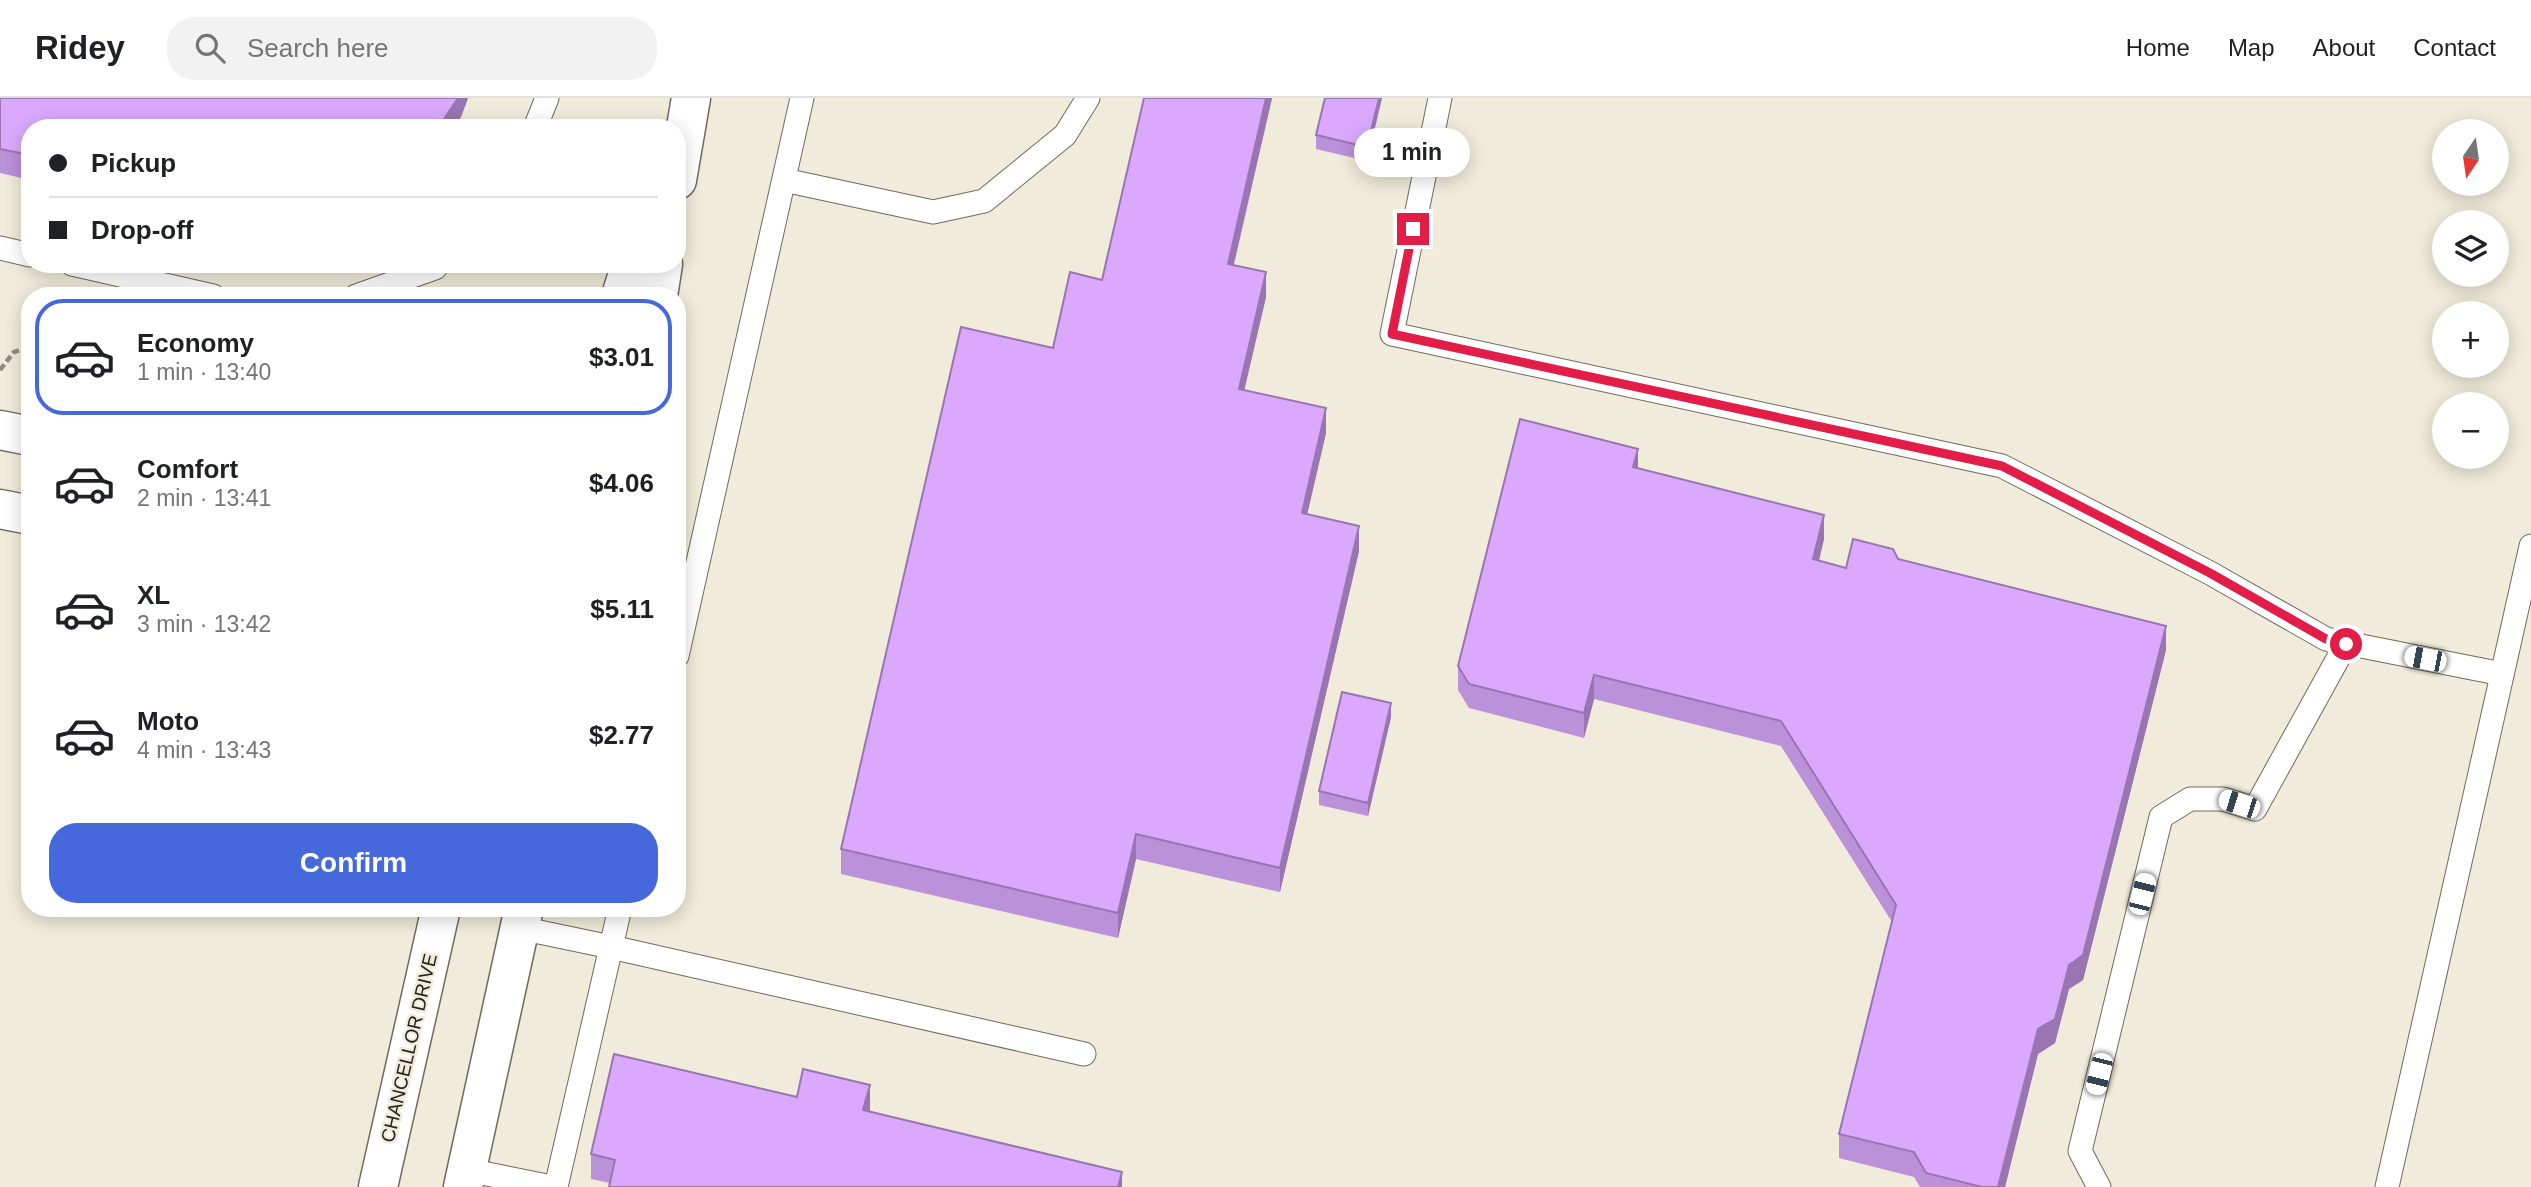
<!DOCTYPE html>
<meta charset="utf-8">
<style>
:root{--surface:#fff;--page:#f2f2f2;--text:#202124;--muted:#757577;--line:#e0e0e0;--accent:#4568db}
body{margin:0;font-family:Helvetica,sans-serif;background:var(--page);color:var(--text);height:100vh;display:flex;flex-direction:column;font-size:26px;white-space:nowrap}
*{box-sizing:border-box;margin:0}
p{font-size:23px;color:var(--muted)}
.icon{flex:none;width:38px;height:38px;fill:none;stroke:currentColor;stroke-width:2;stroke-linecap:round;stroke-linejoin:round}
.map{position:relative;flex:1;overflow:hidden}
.panel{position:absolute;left:21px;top:189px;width:665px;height:630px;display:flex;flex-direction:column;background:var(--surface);border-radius:28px;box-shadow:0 4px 18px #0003}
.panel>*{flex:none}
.guide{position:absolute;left:21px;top:21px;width:665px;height:154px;border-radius:28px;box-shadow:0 4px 18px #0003;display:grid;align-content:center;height:154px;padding:0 28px;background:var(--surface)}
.needle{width:46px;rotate:193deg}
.tools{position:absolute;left:2432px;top:21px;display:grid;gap:14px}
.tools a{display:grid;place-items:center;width:77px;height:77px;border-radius:50%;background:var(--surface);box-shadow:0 4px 18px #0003;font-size:35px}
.end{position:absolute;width:32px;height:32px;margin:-16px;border:9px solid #e11d48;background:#fff;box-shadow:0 0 0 4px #fff}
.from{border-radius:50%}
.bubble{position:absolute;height:49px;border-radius:24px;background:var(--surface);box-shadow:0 4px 18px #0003;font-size:23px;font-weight:700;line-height:49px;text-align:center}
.car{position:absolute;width:21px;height:42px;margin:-21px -10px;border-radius:9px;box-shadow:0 0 5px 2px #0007;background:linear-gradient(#fff 24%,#345 0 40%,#fff 0 76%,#345 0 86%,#fff 0)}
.guide b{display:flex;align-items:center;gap:24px;height:66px;font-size:26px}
.guide b+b{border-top:2px solid var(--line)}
.guide i{width:18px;height:18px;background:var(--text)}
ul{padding:12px 0 0;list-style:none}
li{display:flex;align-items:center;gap:21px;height:116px;margin:0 14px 10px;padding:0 14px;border:4px solid transparent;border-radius:28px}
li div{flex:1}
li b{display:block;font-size:26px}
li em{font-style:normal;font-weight:700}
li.active{border-color:var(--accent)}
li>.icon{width:63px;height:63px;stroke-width:1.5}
.action{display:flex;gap:14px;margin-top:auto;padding:14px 28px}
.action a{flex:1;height:80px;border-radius:28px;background:var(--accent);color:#fff;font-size:28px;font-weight:700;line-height:80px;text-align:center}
header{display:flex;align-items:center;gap:42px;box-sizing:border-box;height:98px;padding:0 35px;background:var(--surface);border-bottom:2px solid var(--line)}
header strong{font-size:33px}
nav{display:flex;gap:38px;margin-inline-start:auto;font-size:24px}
.search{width:490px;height:63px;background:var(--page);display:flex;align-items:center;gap:18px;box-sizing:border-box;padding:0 24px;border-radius:28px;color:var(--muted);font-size:26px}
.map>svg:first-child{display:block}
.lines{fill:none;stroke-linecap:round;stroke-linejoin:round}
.service-casing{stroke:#6f6b5c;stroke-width:25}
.tertiary-casing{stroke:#6f6b5c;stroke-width:41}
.path{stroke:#908d81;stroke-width:4.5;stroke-dasharray:7 3.5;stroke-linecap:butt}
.service{stroke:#fff;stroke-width:23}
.tertiary{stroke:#fff;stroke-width:38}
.wall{fill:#bb91da}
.shaded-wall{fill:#9976b1}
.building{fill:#daa9fd;stroke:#9976b1;stroke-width:2}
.route{stroke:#e11d48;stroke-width:9}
.labels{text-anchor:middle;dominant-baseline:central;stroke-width:5;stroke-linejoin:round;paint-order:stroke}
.street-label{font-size:19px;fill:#24221c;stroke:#f0ebda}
</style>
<header>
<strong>Ridey</strong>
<div class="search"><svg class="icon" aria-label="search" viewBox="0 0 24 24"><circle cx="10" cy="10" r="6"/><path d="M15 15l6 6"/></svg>Search here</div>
<nav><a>Home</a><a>Map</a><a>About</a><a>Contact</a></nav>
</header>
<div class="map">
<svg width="2531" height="1089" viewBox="0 0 2531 1089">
<rect width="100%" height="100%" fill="#f0ebda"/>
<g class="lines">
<defs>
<g id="service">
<polyline points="1440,0 1392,236 2002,368 2210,475 2326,541 2502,576"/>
<polyline points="535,30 547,0"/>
<polyline points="784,82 933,114 984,103 1065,37 1088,0"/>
<polyline points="0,150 30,157"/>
<polyline points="72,166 213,198"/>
<polyline points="356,198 435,170 438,166"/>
<polyline points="677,558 802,0"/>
<polyline points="520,830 611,849 620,810"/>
<polyline points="467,1072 552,1089"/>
<polyline points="556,1089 611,849 1084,956"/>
<polyline points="2099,1089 2080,1053 2161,719 2190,701 2223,701 2255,711 2346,546"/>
<polyline points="2387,1089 2531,448"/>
</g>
<g id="tertiary">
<polyline points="677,82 691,0"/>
<polyline points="621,198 631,166"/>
<polyline points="658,198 663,166"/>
<polyline points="0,332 30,338"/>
<polyline points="0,411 30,417"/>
<polyline points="378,1089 441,810"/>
<polyline points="463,1089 524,810"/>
</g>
</defs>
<use href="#service" class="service-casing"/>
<use href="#tertiary" class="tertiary-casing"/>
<polyline class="path" points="0,272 14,254 30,249"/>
<use href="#service" class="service"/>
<use href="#tertiary" class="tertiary"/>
</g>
<g class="wall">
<polygon points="0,0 468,0 461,19 30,30 30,82 0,75"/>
<polygon points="1144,0 1272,0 1234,167 1266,199 1244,292 1326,335 1307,416 1359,453 1280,794 1136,761 1118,840 841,776 841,751 1053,250 1102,182"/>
<polygon points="1382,0 1367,63 1316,51 1316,37"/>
<polygon points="1638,370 1824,441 1819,463 1846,470 1898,461 2166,552 2083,882 2069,891 2055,945 2038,956 2005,1089 1920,1089 1914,1079 1839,1060 1839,1036 1892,824 1781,648 1594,601 1584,640 1469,610 1458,592 1458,568"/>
<polygon points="1391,619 1368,718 1319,707 1319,693"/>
<polygon points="797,999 870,1012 869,1013 1122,1089 610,1085 591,1081 591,1056"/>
</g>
<g class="shaded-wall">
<polygon points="458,0 468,0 461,19 454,30 438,30"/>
<polygon points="1266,0 1272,0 1228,190 1228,166"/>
<polygon points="1379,0 1382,0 1367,63 1367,49"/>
<polygon points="1266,174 1266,199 1239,315 1239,291"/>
<polygon points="1326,310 1326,335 1302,439 1302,415"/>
<polygon points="1638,351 1638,375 1633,369"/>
<polygon points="1824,417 1824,441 1813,486 1813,461"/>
<polygon points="1359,428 1359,453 1280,794 1280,770"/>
<polygon points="2166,528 2166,552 2083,882 2069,891 2055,945 2038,956 2005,1089 1998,1089 2038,931 2069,867"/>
<polygon points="1594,577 1594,601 1584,640 1584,615"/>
<polygon points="1391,605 1391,619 1368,718 1368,705"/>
<polygon points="1136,736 1136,761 1118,840 1118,815"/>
<polygon points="870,987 870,1012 863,1036 863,1012"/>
<polygon points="1122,1074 1122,1089 1118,1089"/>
</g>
<g class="building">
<polygon points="0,0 458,0 438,30 30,30 30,57 0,51"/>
<polygon points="1144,0 1266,0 1228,166 1266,174 1239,291 1326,310 1302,415 1359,428 1280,770 1136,736 1118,815 841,751 961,229 1053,250 1070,174 1102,182"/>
<polygon points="1325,0 1379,0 1367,49 1316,37"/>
<polygon points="1520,321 1638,351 1633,369 1824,417 1813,461 1846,470 1853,441 1893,451 1898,461 2166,528 2083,857 2069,867 2055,921 2038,931 1998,1089 1982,1089 1926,1075 1914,1054 1839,1036 1896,807 1781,623 1594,577 1584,615 1469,586 1458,568"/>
<polygon points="1342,594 1391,605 1368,705 1319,693"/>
<polygon points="614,956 797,999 803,971 870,987 863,1012 1122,1074 1118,1089 609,1089 615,1062 591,1056"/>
</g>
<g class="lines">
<polyline class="route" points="1413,131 1392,236 2002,368 2210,475 2326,541 2346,546"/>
</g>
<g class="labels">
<g class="street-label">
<text transform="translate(409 950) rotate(-77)">CHANCELLOR DRIVE</text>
</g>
</g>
</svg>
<div class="tools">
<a><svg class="needle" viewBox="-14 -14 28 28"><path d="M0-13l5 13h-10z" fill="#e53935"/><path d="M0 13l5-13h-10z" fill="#757577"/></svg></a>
<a><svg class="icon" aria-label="layers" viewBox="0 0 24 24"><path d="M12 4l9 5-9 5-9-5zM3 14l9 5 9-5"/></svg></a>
<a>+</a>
<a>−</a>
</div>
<i class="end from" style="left:2346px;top:546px"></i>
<i class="end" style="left:1413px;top:131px"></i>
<div class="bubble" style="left:1354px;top:30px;width:116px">1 min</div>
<i class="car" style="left:2425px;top:561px;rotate:281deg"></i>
<i class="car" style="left:2239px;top:706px;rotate:288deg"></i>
<i class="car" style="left:2142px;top:796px;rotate:14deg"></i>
<i class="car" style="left:2099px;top:976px;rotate:194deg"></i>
<div class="guide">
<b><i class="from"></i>Pickup</b>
<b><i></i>Drop-off</b>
</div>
<section class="panel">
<ul>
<li class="active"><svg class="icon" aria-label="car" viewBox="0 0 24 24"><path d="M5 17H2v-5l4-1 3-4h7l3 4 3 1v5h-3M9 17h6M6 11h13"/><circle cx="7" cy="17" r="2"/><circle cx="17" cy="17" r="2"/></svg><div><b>Economy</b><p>1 min · 13:40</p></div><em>$3.01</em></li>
<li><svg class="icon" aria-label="car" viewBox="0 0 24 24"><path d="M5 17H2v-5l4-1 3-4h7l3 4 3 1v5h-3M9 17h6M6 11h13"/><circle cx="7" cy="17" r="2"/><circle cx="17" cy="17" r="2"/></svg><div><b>Comfort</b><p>2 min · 13:41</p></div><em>$4.06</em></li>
<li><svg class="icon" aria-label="car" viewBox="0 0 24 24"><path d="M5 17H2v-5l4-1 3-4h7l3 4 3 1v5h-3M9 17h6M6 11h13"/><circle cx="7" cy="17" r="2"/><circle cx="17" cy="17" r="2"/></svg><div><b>XL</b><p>3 min · 13:42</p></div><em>$5.11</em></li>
<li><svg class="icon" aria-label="car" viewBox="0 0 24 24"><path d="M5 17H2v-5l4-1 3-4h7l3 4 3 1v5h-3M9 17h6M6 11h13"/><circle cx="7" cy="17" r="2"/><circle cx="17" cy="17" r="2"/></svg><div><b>Moto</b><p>4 min · 13:43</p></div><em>$2.77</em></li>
</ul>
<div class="action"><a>Confirm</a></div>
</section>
</div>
